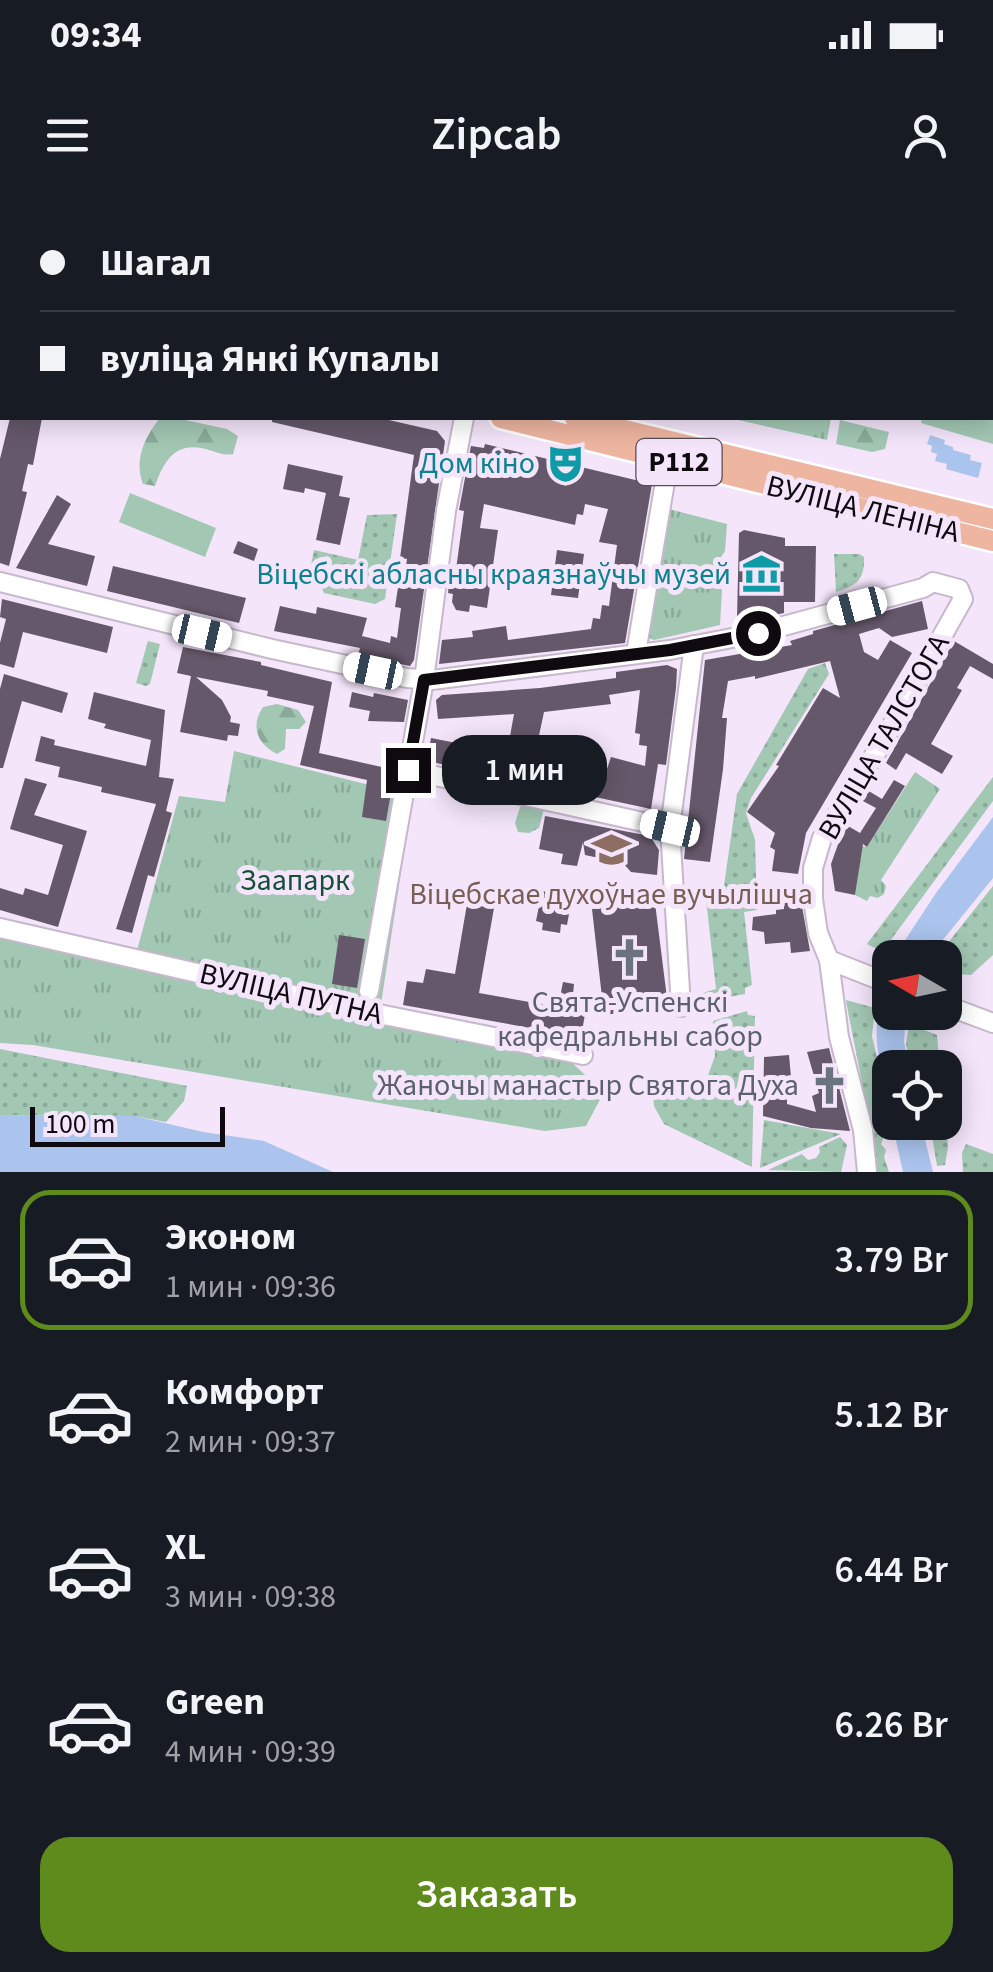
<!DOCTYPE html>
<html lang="ru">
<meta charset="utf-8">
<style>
:root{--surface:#171b24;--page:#242831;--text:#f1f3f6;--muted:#9ea1a6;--line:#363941;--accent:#5f8b1c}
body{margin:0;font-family:"Source Sans 3",sans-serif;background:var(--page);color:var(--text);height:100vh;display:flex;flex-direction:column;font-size:38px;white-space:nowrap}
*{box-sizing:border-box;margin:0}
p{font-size:32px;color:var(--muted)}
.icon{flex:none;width:55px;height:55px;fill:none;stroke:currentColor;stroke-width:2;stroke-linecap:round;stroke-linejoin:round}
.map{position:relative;height:972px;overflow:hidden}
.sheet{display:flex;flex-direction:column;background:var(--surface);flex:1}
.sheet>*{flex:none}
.guide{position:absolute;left:0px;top:0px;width:995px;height:220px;box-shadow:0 5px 25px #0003;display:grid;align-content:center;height:220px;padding:0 40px;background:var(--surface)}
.needle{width:65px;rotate:279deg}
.tools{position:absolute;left:872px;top:740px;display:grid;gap:20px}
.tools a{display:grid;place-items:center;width:90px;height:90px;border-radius:20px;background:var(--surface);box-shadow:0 5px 25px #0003;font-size:50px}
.scale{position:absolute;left:30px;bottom:25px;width:195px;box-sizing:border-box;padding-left:10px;border:5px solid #0f0a10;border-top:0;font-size:28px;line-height:35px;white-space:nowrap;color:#0f0a10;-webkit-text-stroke:8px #f4e5fa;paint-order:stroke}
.end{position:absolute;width:45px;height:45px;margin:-22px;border:12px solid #0f0a10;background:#fff;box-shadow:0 0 0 5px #fff}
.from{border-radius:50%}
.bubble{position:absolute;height:70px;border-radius:30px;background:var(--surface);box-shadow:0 5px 25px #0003;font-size:32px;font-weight:600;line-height:70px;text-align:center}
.car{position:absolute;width:30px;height:60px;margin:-30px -15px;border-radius:12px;box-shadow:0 0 8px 2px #0007;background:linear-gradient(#fff 24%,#345 0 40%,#fff 0 76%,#345 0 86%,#fff 0)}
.guide b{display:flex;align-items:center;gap:35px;height:95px;font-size:38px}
.guide b+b{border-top:2px solid var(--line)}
.guide i{width:25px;height:25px;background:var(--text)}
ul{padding:18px 0 0;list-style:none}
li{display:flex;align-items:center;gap:30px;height:140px;margin:0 20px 15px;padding:0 20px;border:5px solid transparent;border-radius:30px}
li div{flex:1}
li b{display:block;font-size:38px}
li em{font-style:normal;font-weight:600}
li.active{border-color:var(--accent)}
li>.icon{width:90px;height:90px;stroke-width:1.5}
.primary-button{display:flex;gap:20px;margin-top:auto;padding:20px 40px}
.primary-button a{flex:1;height:115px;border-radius:30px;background:var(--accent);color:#fff;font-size:40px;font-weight:600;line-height:115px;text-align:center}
.status{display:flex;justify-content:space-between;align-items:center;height:70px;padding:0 50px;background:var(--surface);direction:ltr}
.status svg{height:28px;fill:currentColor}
header{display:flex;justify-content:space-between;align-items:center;height:130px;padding:0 40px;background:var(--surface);font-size:45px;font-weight:600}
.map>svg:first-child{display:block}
.grass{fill:url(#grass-dots)}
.forest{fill:url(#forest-firs)}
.park{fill:url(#park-tufts)}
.garden{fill:#a2c7b3}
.water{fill:#aac4ed}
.building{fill:#65586a;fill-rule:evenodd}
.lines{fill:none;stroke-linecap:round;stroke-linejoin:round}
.minor-casing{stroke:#c7b8cc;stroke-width:22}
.major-casing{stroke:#fff;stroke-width:25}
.minor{stroke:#fff;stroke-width:18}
.major{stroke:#eeb5a0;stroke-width:20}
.route{stroke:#0f0a10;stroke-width:12}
.labels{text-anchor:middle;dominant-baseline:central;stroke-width:10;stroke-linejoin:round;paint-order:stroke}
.shield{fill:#f4e5fa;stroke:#544c56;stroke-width:2.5}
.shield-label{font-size:28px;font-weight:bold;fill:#0f0a10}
.culture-label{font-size:30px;fill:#0d838f;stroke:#f4e5fa;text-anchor:end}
.street-label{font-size:30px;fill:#0f0a10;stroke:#f4e5fa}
.park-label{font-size:30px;fill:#135037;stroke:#f4e5fa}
.education-label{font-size:30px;fill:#785e54;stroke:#f4e5fa}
.worship-label{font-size:30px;fill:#5b616d;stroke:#f4e5fa}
</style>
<div class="status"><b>09:34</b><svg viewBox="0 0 49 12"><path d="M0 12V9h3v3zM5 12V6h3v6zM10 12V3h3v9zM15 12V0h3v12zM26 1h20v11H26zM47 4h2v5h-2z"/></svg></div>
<header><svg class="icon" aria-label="menu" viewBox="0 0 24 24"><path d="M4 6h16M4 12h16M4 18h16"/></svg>Zipcab<svg class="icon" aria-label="person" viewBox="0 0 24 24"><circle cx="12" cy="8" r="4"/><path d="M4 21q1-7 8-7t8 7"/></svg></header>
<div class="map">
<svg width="993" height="972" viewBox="0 0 993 972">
<defs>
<pattern id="grass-dots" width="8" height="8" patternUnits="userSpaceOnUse" patternTransform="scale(2.5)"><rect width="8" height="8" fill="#a2c7b3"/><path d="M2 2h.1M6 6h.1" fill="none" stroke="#8aaa99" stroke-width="1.8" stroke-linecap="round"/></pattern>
<pattern id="forest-firs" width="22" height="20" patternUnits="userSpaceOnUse" patternTransform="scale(2.5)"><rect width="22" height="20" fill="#a2c7b3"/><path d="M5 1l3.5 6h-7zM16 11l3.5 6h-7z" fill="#8aaa99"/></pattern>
<pattern id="park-tufts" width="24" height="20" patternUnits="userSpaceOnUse" patternTransform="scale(2.5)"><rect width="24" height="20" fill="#a2c7b3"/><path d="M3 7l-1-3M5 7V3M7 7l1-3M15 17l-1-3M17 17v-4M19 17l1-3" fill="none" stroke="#8aaa99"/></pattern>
</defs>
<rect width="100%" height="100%" fill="#f4e5fa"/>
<g class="grass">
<polygon points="397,314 385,399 375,404 324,393 311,365 314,350 358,360 367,315"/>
<path d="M 834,354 L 859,354 L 864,357 C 865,380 856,386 836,392 Z"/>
<polygon points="148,441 160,444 150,484 146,486 136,483"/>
<polygon points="825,463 829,474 751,598 746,613 755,640 757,710 744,712 752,785 745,788 745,794 689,804 688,797 716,789 705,690 724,686 737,594 808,469"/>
<polygon points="993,577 993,601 882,752 867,744"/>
<polygon points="993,686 993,755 971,775 945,773 945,758 936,758"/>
<path d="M 846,800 L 875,808 L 872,836 L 882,879 L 876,885 L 882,921 L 879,932 L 884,937 L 881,944 L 886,950 L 884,957 L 889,972 L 874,972 C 871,914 856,857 846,800 Z"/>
<path d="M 747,811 L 748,815 L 755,816 L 752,967 L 664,924 L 654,906 L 651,879 L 655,875 C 668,893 682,899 703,889 L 715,856 L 713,821 Z"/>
<polygon points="909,824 937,835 940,867 911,867 906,844"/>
<polygon points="0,849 187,886 184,901 166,922 135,916 0,915"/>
<polygon points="945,917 948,947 945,965 937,966 932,936 927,930 929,923 945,922"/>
<polygon points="764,920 841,934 760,968"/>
<polygon points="840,937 847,945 841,972 768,970 802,954 808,960 816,958 820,952 819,947"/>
<polygon points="966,944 993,954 993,972 963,972 962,953"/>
</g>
<g class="forest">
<path d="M 176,218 L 227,229 L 238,236 L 233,254 C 220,256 213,250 201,248 C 173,243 163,264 155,286 L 143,284 C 134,260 144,239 159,219 Z"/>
<polygon points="840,220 889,232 885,249 872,252 836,244"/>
<path d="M 277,504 L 298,510 L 306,522 L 299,529 L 286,529 L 285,549 L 277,554 C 257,544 250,526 263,507 Z"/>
<polygon points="530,602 541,604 544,609 539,628 529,633 518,632 515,623 520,607"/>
</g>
<g class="park">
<polygon points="398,0 993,0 993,151 992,2"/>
<polygon points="993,207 993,244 921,223 922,218 992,218"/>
<polygon points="729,218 831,218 827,240"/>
<polygon points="657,306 727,324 725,351 712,371 714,381 722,390 720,425 654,440 635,433"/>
<polygon points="234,551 397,592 391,629 407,632 381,804 136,754 179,596 225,602"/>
<polygon points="915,572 940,589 881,680 886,686 884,694 878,698 870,696 867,701 855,695 862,646 867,647"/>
<polygon points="0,732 571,862 604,892 586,926 545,931 33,845 0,843"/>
</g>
<polygon class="garden" points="130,293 216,328 205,357 119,322"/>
<g class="water">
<polygon points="930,235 945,240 944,244 953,247 953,250 971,255 970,260 982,263 978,278 946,269 947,264 935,261 937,254 931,252 932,246 927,244"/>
<polygon points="993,617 993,678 929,757 894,757 936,693"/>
<path d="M 890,769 L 890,812 L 906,813 L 904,842 L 909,867 L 890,868 L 890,911 C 878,848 867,833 890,769 Z"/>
<polygon points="0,915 135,916 203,932 264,941 333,972 0,972"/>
<polygon points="892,923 921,923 933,972 903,972"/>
</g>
<g class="building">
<polygon points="10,218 42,218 33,265 28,264 22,291 27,292 9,366 0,363 0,259"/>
<polygon points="272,218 380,218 437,231 445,241 414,460 410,466 358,455 360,448 274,431 280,406 316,414 317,407 367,418 362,436 390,443 391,436 397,438 401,408 395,407 399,381 404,382 407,359 400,358 414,255 272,222"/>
<polygon points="485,244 652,284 625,443 439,464 442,440 473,437 472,431 506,426 508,440 591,429 593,418 600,419 602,405 609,406 617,345 599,342 608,309 585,304 583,315 577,314 575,325 484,304 480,328 498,330 487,408 470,405 469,412 456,410 452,402 453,394 448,393 449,383 454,384 464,311 459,310 471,246 484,248"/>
<polygon points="288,264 343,276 339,296 350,298 340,345 316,340 326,293 305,288 304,293 283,289"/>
<polygon points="57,295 71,304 48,344 95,356 87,386 16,368"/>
<polygon points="744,330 785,338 785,346 816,346 815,402 784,402 784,413 741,422 737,418 739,333"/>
<polygon points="238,341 258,349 254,361 233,353"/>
<polygon points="557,350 584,354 578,398 551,395"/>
<polygon points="113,366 246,398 239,423 107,391"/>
<polygon points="2,399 113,427 107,453 23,432 14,468 0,464 0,443 6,419 0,417"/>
<polygon points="922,401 928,429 892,437 879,428 859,434 864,452 878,460 890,440 912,453 806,633 798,674 772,671 775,650 770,647 775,633 747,612 779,566 776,565 823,488 840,498 830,461 755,479 755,476 728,481 722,518 727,518 723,569 710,662 684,659 705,460 792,445 790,441 813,434 813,431"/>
<polygon points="954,441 993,464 993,479 970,466 957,488 962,490 931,544 953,556 942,574 906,553 896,570 886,563"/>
<polygon points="183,447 261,462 261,465 332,482 319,553 395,570 386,621 362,617 367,580 300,565 314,506 267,496 268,491 196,477 222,500 231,517 230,522 240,524 238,536 228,535 227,541 180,532 191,476 177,473"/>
<path d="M 667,465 L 677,469 L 676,488 L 666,565 L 658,564 L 651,609 L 427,561 L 431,538 L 507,553 L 514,514 L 438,519 L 436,500 L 442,495 L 540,488 L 616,478 L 616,472 ZM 640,490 L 635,533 L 640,534 L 639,545 L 647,546 L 645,566 L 611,557 L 605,575 L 534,559 L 544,512 L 611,504 L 609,495 Z"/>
<polygon points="4,474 68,493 62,513 22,501 3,568 0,568 0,489"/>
<polygon points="94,492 165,510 159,577 174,579 166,611 172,613 154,677 148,675 132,733 116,729 156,604 101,592 102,587 58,577 60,567 35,561 41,536 55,540 54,545 146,566 151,540 104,528 106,524 88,519"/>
<polygon points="352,492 373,497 374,493 408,500 404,522 368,521 370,511 349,507"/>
<polygon points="25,578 47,584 34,615 87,631 58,727 0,710 0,688 23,695 25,688 48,695 63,645 10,629"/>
<polygon points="894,580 905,586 867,647 863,644 855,695 835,691 831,664 841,636 848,626 860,633 876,608 861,600 867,590 882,599"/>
<polygon points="545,616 650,636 659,650 657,675 631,672 623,663 585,655 583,642 577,666 561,664 563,654 539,649"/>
<polygon points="542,691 572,697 567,725 561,724 560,733 542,730 543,723 536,721"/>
<polygon points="621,692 636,697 643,704 655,703 668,806 604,815 592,709 602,708 607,700"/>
<polygon points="801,701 810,751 791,753 790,742 765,744 764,732 752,730 753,717 776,714 776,710 784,709 784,703"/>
<polygon points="467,704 494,708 479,793 558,807 563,782 574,784 573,794 588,797 581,837 403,805 407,781 423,783 426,769 455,774"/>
<polygon points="339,735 365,739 357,788 332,784"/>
<polygon points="829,848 850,931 811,928 763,916 764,857 789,855 791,877 787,877 787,904 816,912 812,896 819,893 807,852"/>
</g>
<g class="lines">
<defs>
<g id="minor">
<polyline points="49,2 50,0"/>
<polyline points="969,2 969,0"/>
<polyline points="0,197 2,187"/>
<polyline points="0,382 272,449 407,478 432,480 670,450 758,433 923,388 933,382 959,389 963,399 882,543 822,638 813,668 813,699 818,733 829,760 839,837 863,930 867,972"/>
<polyline points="636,453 666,276"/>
<polyline points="408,570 670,628"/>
<polyline points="0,728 364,811 583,855"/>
<polyline points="829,760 890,784"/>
<polyline points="369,791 424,480 446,311 464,218"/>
<polyline points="945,805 993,823"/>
<polyline points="681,807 670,628 694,445"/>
</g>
<g id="major">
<polyline points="0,72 2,73"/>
<polyline points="0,92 2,92"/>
<polyline points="501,218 993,341"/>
<polyline points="575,218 993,319"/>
</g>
</defs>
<use href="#minor" class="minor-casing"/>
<use href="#major" class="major-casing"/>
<use href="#minor" class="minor"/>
<use href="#major" class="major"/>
</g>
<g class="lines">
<polyline class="route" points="408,570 424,480 670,450 758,433"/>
</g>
<defs>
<symbol id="theatre-bare" viewBox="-9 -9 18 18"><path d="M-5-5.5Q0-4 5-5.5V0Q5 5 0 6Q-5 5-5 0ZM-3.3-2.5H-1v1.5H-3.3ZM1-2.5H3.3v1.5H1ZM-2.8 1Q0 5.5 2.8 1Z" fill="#0f9aa8" stroke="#f4e5fa" stroke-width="2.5" paint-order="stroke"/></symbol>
<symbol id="museum-bare" viewBox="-9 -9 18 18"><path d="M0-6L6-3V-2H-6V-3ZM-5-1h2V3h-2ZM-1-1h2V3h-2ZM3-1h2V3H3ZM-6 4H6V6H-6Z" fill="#0f9aa8" stroke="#f4e5fa" stroke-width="2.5" paint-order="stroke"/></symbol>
<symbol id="university-bare" viewBox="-9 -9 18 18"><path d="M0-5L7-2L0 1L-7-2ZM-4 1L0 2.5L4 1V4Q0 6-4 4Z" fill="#8d6e63" stroke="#f4e5fa" stroke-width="2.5" paint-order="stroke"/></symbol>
<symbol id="church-bare" viewBox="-9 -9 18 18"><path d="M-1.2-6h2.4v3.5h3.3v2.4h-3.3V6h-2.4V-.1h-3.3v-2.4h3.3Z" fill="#6b7280" stroke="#f4e5fa" stroke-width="2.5" paint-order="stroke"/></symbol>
</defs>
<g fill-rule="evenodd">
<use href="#theatre-bare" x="538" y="236" width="55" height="55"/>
<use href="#museum-bare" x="734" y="346" width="55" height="55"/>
<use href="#university-bare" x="584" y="622" width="55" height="55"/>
<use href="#church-bare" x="602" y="730" width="55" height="55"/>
<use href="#church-bare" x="802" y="858" width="55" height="55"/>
</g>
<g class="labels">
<rect class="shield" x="636.5" y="239" width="85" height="46" rx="8"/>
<g class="shield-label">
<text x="679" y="262">Р112</text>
</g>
<g class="culture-label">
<text x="535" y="263">Дом кіно</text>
<text x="731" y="374">Віцебскі абласны краязнаўчы музей</text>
</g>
<g class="street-label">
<text transform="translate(863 309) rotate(14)">ВУЛІЦА ЛЕНІНА</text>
<text transform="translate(884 537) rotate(-60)">ВУЛІЦА ТАЛСТОГА</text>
<text transform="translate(291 794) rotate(13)">ВУЛІЦА ПУТНА</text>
</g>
<g class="park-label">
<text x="295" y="680">Заапарк</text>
</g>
<g class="education-label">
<text x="611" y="694">Віцебскае духоўнае вучылішча</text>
</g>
<g class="worship-label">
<text x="630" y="802">Свята-Успенскі<tspan x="630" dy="34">кафедральны сабор</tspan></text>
<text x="799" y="885" text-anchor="end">Жаночы манастыр Святога Духа</text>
</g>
</g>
</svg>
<div class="tools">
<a><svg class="needle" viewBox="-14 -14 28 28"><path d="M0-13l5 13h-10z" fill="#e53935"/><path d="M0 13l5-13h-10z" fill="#9ea1a6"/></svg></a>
<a><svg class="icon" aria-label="locate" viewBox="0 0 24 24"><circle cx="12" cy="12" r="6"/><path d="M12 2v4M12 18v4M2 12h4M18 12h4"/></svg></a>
</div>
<div class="scale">100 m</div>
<i class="end from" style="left:758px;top:433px"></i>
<i class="end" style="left:408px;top:570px"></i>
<div class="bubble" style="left:442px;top:535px;width:165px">1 мин</div>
<i class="car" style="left:857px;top:406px;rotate:255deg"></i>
<i class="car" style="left:202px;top:433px;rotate:103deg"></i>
<i class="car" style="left:373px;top:471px;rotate:282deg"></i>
<i class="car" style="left:670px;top:628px;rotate:283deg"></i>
<div class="guide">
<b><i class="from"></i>Шагал</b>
<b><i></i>вуліца Янкі Купалы</b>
</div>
</div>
<section class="sheet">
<ul>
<li class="active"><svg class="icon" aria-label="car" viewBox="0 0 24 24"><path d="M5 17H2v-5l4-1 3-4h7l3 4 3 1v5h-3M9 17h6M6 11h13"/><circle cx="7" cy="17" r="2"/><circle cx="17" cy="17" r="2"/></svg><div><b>Эконом</b><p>1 мин · 09:36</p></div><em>3.79 Br</em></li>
<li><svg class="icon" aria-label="car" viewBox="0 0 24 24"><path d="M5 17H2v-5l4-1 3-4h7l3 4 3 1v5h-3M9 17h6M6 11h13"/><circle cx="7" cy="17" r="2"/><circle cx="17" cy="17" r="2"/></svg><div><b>Комфорт</b><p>2 мин · 09:37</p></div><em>5.12 Br</em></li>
<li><svg class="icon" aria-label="car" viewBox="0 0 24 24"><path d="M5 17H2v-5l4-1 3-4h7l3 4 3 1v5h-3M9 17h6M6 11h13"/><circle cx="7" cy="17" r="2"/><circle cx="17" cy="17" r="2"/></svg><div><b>XL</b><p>3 мин · 09:38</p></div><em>6.44 Br</em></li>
<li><svg class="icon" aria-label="car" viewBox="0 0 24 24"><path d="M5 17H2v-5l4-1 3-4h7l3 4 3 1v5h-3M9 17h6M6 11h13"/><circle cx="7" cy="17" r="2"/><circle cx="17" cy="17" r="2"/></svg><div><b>Green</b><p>4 мин · 09:39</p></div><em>6.26 Br</em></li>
</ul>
<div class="primary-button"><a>Заказать</a></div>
</section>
